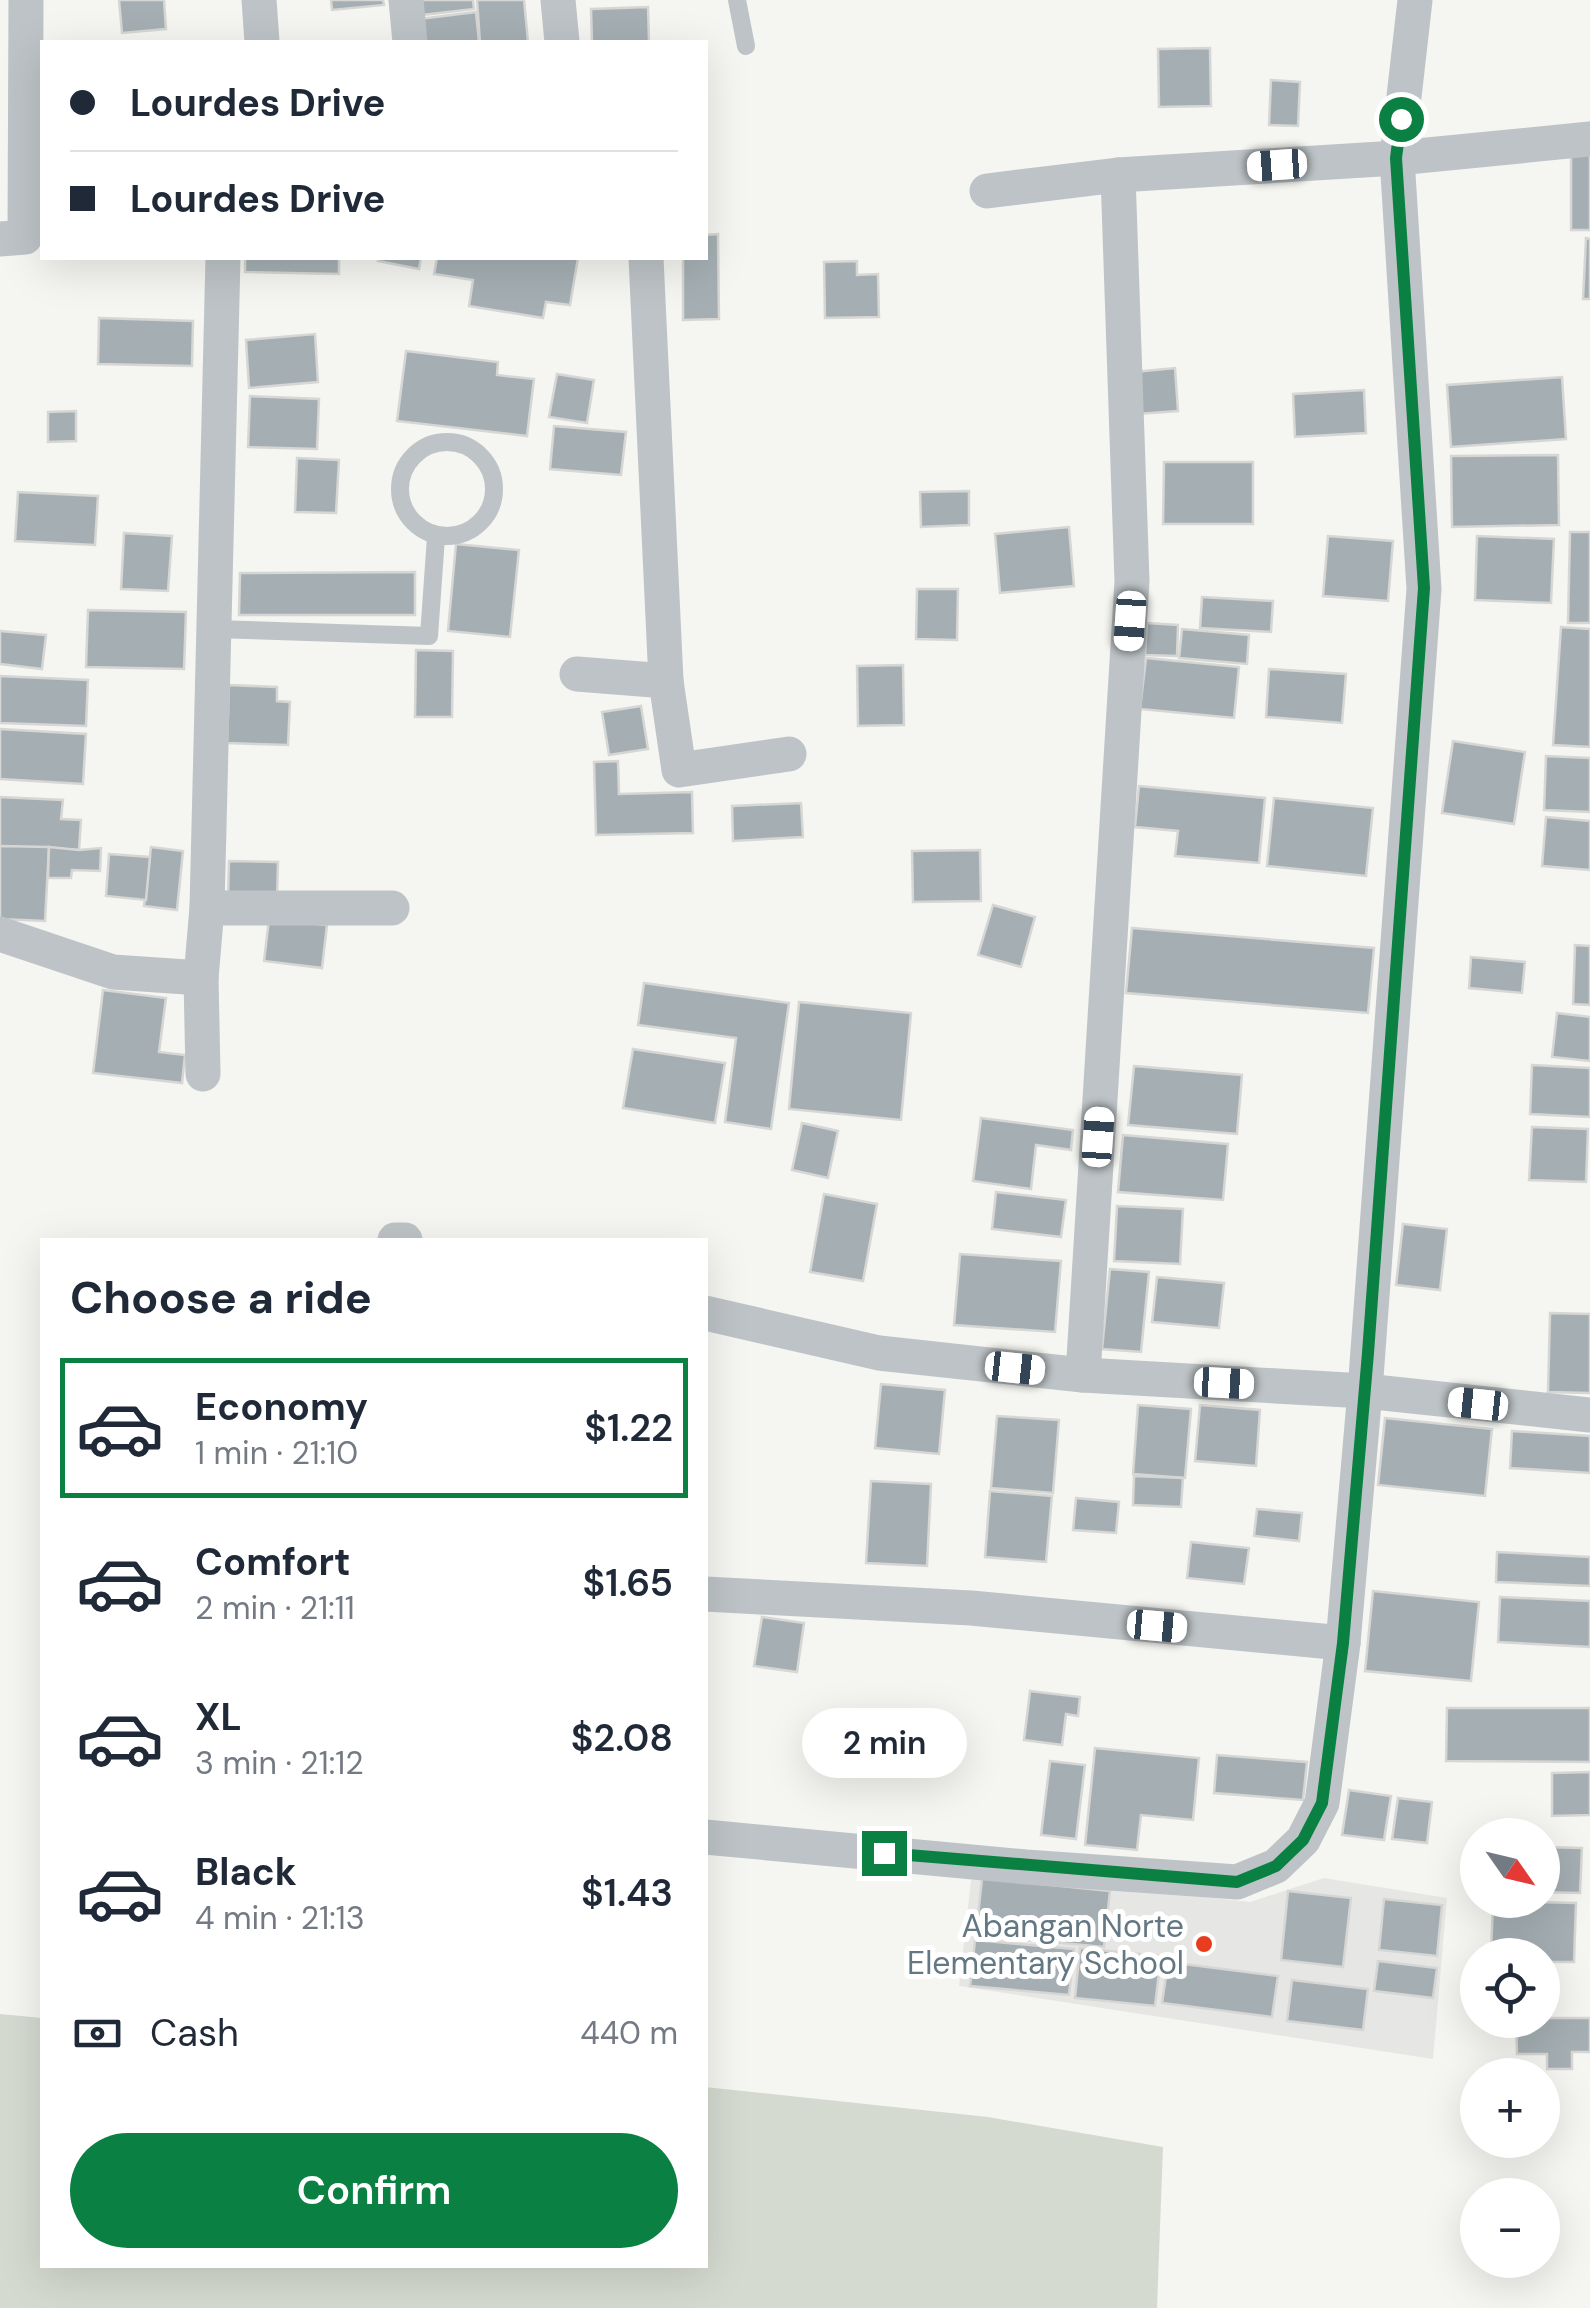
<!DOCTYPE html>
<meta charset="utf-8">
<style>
:root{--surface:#fff;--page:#f6f6f7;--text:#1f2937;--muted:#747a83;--line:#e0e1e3;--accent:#0b8043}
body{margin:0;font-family:"DM Sans",sans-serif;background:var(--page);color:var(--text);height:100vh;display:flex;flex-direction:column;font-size:38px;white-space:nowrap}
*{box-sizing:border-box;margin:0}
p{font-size:32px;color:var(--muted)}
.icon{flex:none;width:55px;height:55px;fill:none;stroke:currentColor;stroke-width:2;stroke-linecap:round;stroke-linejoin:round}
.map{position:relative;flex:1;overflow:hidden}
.sheet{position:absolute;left:40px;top:1238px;width:668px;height:1030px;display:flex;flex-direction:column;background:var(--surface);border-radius:0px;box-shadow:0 10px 40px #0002}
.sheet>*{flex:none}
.guide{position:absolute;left:40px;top:40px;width:668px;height:220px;border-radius:0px;box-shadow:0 10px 40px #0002;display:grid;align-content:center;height:220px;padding:0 30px;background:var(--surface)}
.needle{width:65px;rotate:124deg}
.tools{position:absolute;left:1460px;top:1818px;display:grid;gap:20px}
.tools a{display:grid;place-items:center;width:100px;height:100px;border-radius:50%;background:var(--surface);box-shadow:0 10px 40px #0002;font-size:50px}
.end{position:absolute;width:45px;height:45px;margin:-22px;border:12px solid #0b8043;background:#fff;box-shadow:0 0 0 5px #fff}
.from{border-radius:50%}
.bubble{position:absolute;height:70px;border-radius:35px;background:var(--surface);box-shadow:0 10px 40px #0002;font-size:32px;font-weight:600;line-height:70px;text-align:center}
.car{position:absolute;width:30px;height:60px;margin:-30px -15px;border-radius:12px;box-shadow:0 0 8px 2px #0007;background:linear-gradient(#fff 24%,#345 0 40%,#fff 0 76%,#345 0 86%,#fff 0)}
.guide b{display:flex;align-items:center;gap:35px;height:95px;font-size:38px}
.guide b+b{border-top:2px solid var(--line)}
.guide i{width:25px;height:25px;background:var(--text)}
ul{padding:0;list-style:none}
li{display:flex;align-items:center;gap:30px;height:140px;margin:0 20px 15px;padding:0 10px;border:5px solid transparent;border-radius:0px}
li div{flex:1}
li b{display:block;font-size:38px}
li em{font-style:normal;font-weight:600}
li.selected{border-color:var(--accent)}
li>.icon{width:90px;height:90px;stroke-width:1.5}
h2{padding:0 30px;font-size:45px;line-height:120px}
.pay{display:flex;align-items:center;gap:25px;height:110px;padding:0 30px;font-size:38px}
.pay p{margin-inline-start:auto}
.primary-button{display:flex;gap:20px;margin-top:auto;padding:20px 30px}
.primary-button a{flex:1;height:115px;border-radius:60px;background:var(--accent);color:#fff;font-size:40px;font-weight:600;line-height:115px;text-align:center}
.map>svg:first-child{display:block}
.built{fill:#e6e7e5}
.green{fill:#d5dad0}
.building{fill:#a5afb3;stroke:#d6d6d4;stroke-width:2.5}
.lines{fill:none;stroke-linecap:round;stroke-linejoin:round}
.service{stroke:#bdc3c6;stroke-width:18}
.minor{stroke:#bdc3c6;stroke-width:35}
.route{stroke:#0b8043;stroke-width:12}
.poi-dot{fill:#e83c1f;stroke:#fff;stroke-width:4}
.labels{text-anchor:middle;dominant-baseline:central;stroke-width:10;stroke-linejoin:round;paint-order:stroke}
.poi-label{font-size:32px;fill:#637883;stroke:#fff;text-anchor:end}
</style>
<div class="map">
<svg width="1590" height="2308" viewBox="0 0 1590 2308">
<rect width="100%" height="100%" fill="#f5f5f1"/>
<polygon class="built" points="972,1872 1250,1902 1324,1878 1447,1898 1433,2059 959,1986"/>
<polygon class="green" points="0,2014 42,2018 42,2265 705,2265 705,2087 988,2117 1163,2147 1157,2308 0,2308"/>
<g class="building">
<polygon points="119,0 164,0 166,29 122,33"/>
<polygon points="331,0 383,0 384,5 332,10"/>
<polygon points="421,0 473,0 474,9 422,15"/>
<polygon points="477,0 524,0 528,42 480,42"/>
<polygon points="648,7 649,42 592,42 591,9"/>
<polygon points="476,12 479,42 422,42 419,19"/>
<polygon points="1210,48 1211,106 1159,107 1158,49"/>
<polygon points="1271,80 1300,82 1298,126 1269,125"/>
<rect x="1571" y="151" width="19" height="79"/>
<polygon points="718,234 719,319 683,320 683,258 705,258 705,235"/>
<polygon points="1586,238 1590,239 1590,299 1583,299"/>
<polygon points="245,258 339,258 339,274 245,272"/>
<polygon points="379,258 421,258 419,269 378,261"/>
<polygon points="437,258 578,258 570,305 546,302 543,318 469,306 473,280 434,274"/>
<polygon points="857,261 857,275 878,274 879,317 825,318 824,262"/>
<polygon points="99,318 193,321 192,366 98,364"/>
<polygon points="315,334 318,382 249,388 246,340"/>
<polygon points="406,351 498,362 497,375 534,379 527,436 397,421"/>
<polygon points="1175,368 1178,411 1137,414 1134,372"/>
<polygon points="557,374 594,380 587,423 549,417"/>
<polygon points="1562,377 1566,439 1451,447 1447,385"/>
<polygon points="1364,390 1366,433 1295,437 1293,394"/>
<polygon points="250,396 319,399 317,449 248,447"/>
<polygon points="76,411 76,441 48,442 48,412"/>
<polygon points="554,426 626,432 621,475 550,469"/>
<polygon points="1558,455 1559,525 1452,527 1451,456"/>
<polygon points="297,458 339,460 336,513 295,512"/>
<polygon points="1164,462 1253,462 1253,524 1163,524"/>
<polygon points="969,491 969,525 921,527 920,492"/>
<polygon points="18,492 98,496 95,545 15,541"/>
<polygon points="1069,527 1074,586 1000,593 995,534"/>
<polygon points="1570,532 1590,532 1590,623 1568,623"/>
<polygon points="124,533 172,536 168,591 121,589"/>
<polygon points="1328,536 1393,541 1388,601 1323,596"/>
<polygon points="1477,536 1554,539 1551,603 1475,600"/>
<polygon points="456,544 519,550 510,637 448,631"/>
<polygon points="415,572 415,615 239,615 240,573"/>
<polygon points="917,589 958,589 957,640 916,639"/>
<polygon points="1202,597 1273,601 1271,632 1200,628"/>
<polygon points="88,610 186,612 184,669 86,667"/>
<polygon points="1147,623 1178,625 1177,656 1145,655"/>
<polygon points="1561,627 1590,629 1590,747 1553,745"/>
<polygon points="1182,629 1249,635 1247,664 1179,658"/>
<polygon points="0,631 46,635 42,669 0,664"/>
<polygon points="416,650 453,651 452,717 415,717"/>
<polygon points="1146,658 1239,667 1234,718 1140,709"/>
<polygon points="903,665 904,725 858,726 857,666"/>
<polygon points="1269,669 1346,674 1342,723 1266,717"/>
<polygon points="0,676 88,680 86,726 0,723"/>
<polygon points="229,685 277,687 277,701 290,702 288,745 227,743"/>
<polygon points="641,706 648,749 609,755 602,712"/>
<polygon points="0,729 86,734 83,784 0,779"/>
<polygon points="1453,741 1525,752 1514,824 1442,813"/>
<polygon points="1546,756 1590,758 1590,812 1544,810"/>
<polygon points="618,761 619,794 692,792 693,833 596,835 594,762"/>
<polygon points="1139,786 1265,798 1259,863 1175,856 1178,831 1135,827"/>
<polygon points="0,797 63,800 61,819 81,820 79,850 0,846"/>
<polygon points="1274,798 1373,808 1366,876 1267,866"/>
<polygon points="801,803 803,837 733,841 732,806"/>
<polygon points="1546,817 1590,821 1590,870 1542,866"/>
<polygon points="0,846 49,847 45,921 0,919"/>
<polygon points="49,847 79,850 101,848 100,871 72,870 71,878 48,878"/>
<polygon points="151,847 183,851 177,910 144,906"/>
<polygon points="980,850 981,901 913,902 912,851"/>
<polygon points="109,854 150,857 146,900 106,896"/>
<polygon points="229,861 278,862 277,899 228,898"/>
<polygon points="993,905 1035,917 1021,967 978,955"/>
<polygon points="269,919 327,925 322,968 264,961"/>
<polygon points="1132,928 1374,948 1368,1013 1126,993"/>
<polygon points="1575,945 1590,946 1590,1005 1573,1004"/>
<polygon points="1471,957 1525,962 1522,993 1469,988"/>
<polygon points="644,983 789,1003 771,1129 725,1122 736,1038 638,1025"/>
<polygon points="103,990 166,998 159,1052 185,1055 182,1083 93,1073"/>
<polygon points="799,1002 911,1013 901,1120 789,1109"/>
<polygon points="1557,1013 1590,1017 1590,1061 1552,1057"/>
<polygon points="633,1049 725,1063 715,1123 623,1108"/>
<polygon points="1532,1065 1590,1068 1590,1117 1530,1114"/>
<polygon points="1134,1066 1242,1075 1237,1134 1128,1125"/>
<polygon points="981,1118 1073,1130 1071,1150 1036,1145 1031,1189 973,1181"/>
<polygon points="802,1123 838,1131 828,1178 792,1170"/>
<polygon points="1532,1127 1588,1129 1586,1182 1529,1180"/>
<polygon points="1123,1135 1228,1144 1223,1200 1118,1192"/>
<polygon points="996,1192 1066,1200 1061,1237 992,1229"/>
<polygon points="824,1194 877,1204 863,1281 810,1272"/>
<polygon points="1117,1206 1183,1209 1180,1264 1114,1261"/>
<polygon points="1403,1224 1447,1229 1440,1290 1396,1285"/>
<polygon points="960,1254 1061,1261 1055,1332 954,1325"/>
<polygon points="1110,1269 1149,1272 1141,1352 1102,1349"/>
<polygon points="1157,1277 1224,1283 1219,1328 1152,1322"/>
<polygon points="1550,1313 1590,1314 1590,1393 1548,1392"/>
<polygon points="881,1384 945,1390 939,1454 875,1448"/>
<polygon points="1138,1405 1191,1409 1185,1478 1133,1474"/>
<polygon points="1200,1405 1260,1410 1256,1466 1195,1461"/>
<polygon points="997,1416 1059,1420 1053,1493 991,1488"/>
<polygon points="1385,1418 1492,1429 1485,1496 1378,1485"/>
<polygon points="1512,1431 1590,1436 1590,1473 1510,1468"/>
<polygon points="1134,1476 1183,1478 1181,1507 1133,1505"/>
<polygon points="871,1481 931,1484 927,1566 866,1563"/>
<polygon points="990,1491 1052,1496 1046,1562 985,1557"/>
<polygon points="1076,1498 1119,1502 1116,1533 1073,1530"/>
<polygon points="1257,1509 1302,1513 1299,1541 1254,1536"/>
<polygon points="1191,1542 1249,1548 1244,1584 1187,1578"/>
<polygon points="1497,1552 1590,1557 1590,1586 1496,1582"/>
<polygon points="1373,1591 1479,1602 1471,1681 1365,1671"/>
<polygon points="1500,1597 1590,1601 1590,1647 1498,1642"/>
<polygon points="762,1617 804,1623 797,1672 754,1666"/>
<polygon points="1030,1691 1080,1697 1078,1716 1066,1714 1062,1745 1024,1740"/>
<polygon points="1447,1708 1590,1708 1590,1762 1446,1761"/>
<polygon points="1095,1748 1199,1758 1193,1820 1141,1815 1137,1850 1085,1845"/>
<polygon points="1217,1755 1307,1762 1303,1800 1214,1793"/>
<polygon points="1050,1761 1085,1765 1076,1839 1041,1835"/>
<polygon points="1590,1772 1590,1815 1552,1816 1552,1773"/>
<polygon points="1349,1790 1391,1796 1384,1840 1342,1835"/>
<polygon points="1398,1798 1432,1802 1427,1843 1392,1839"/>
<polygon points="1542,1847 1582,1848 1580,1893 1542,1892"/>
<polygon points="982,1878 1110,1891 1104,1947 976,1935"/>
<polygon points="1288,1891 1351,1898 1343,1967 1281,1960"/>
<polygon points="1384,1899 1442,1905 1437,1956 1379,1950"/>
<polygon points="1493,1901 1576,1903 1574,1962 1542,1962 1542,1955 1491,1955"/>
<polygon points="975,1940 1074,1949 1069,1995 970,1986"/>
<polygon points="1080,1948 1161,1956 1155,2006 1075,1998"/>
<polygon points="1378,1961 1437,1968 1433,1998 1374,1991"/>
<polygon points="1168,1962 1278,1976 1272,2017 1162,2003"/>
<polygon points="1292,1980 1368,1989 1363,2030 1287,2021"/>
<polygon points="1542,2018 1590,2018 1590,2052 1572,2052 1572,2069 1547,2069 1547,2054 1517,2054 1516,2020"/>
</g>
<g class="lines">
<g class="service">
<polyline points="737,0 746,46"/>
<circle cx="447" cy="489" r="47"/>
<polyline points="214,629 429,636 436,537"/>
</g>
<g class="minor">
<polyline points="259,0 262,42"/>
<polyline points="406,0 410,42"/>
<polyline points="558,0 562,42"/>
<polyline points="987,191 1118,175 1397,158 1590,139"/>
<polyline points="0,239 25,237 26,0"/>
<polyline points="223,258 207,908 392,908"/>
<polyline points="577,674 666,681 646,258"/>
<polyline points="666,681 679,770 789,754"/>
<polyline points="0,934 113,972 201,978 207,908"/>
<polyline points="201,978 203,1074"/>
<polyline points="395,1240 405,1240"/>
<polyline points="705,1313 879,1353 1083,1375 1132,581 1118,175"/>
<polyline points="1083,1375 1365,1391 1590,1415"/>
<polyline points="705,1594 971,1608 1343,1643"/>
<polyline points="705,1837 1026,1867 1237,1882 1276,1866 1303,1840 1322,1803 1343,1643 1365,1391 1424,589 1397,158 1415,0"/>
</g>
</g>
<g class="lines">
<polyline class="route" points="884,1853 1237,1882 1276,1866 1303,1840 1322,1803 1343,1643 1368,1353 1424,588 1396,158 1401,119"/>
</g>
<circle class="poi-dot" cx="1204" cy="1944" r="10"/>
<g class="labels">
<g class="poi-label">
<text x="1184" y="1926">Abangan Norte<tspan x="1184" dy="37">Elementary School</tspan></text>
</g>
</g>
</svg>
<div class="tools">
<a><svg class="needle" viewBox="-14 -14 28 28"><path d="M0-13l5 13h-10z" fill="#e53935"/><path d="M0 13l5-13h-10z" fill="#747a83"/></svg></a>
<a><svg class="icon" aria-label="locate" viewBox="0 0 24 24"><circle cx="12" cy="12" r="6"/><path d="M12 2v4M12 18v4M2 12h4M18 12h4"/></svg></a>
<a>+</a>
<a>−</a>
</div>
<i class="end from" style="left:1401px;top:119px"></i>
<i class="end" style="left:884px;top:1853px"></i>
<div class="bubble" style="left:802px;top:1708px;width:165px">2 min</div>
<i class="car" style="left:1277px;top:165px;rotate:266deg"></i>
<i class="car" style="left:1130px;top:621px;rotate:184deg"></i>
<i class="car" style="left:1098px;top:1137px;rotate:4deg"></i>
<i class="car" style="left:1015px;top:1368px;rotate:96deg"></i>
<i class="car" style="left:1224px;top:1383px;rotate:93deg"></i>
<i class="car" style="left:1478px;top:1404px;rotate:276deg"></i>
<i class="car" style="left:1157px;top:1626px;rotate:95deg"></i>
<div class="guide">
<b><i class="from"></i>Lourdes Drive</b>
<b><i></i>Lourdes Drive</b>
</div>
<section class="sheet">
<h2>Choose a ride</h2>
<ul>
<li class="selected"><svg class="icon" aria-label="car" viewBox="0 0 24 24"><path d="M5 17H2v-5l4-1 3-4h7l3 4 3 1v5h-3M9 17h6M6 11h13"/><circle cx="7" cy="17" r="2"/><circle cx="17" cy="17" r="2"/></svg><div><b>Economy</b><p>1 min · 21:10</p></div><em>$1.22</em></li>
<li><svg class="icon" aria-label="car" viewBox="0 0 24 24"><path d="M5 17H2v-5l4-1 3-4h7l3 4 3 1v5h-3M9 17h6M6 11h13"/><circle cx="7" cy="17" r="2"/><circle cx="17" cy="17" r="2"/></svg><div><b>Comfort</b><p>2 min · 21:11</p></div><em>$1.65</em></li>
<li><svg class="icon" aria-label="car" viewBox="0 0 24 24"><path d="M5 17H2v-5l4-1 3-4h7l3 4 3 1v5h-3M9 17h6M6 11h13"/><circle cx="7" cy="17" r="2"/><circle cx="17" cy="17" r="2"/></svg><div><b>XL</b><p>3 min · 21:12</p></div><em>$2.08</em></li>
<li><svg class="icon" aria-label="car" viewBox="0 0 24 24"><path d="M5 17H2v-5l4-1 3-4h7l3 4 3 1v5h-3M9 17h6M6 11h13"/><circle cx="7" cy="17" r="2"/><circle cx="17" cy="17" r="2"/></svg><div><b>Black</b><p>4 min · 21:13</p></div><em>$1.43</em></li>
</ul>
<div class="pay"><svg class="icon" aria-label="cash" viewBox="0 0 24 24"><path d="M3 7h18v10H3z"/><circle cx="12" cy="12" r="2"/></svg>Cash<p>440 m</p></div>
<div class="primary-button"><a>Confirm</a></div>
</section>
</div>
